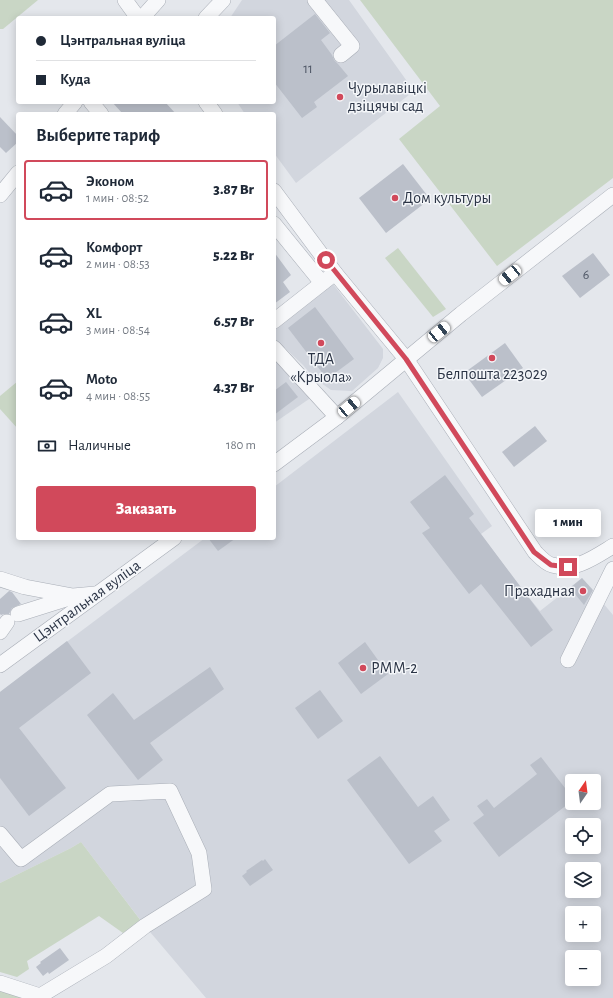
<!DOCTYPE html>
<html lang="ru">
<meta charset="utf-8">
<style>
:root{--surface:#fff;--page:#f2f2f3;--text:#1f2937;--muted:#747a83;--line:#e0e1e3;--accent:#d1495b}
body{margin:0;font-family:"Alegreya Sans",sans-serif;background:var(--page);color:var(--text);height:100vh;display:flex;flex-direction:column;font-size:15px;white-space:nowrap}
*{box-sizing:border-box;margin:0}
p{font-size:13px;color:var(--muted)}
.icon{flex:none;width:22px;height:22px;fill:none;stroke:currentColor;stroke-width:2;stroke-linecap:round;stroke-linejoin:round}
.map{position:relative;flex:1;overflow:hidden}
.sheet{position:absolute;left:16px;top:112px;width:260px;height:428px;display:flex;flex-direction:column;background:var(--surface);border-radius:4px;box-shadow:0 2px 10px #0003}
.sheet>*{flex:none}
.hud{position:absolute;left:16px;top:16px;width:260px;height:88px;border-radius:4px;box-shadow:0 2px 10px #0003;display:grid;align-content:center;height:88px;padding:0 20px;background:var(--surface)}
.needle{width:26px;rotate:14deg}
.tools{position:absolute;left:565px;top:774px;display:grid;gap:8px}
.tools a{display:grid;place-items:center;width:36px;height:36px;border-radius:4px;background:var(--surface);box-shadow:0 2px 10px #0003;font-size:20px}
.end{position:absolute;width:18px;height:18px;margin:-9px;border:5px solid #d1495b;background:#fff;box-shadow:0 0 0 2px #fff}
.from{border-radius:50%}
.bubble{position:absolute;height:28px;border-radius:4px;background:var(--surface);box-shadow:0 2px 10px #0003;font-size:13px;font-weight:800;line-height:28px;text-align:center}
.car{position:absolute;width:12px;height:24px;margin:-12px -6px;border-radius:5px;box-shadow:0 0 3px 1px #0007;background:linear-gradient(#fff 24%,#345 0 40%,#fff 0 76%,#345 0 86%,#fff 0)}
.hud b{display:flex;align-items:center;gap:14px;height:38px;font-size:15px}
.hud b+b{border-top:1px solid var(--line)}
.hud i{width:10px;height:10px;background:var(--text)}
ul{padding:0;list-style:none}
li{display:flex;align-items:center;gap:12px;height:60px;margin:0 8px 6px;padding:0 12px;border:2px solid transparent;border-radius:4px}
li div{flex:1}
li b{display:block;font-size:15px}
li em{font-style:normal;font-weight:800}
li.active{border-color:var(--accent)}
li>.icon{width:36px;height:36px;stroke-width:1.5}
h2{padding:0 20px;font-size:18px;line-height:48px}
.pay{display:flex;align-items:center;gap:10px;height:44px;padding:0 20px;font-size:15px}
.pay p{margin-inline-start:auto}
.primary-button{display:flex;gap:8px;margin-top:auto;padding:8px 20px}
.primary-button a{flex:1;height:46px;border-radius:4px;background:var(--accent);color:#fff;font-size:16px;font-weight:800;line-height:46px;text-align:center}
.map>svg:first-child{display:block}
.built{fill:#d2d6de;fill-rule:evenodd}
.green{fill:#c9d6c5}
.building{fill:#bbc0ca}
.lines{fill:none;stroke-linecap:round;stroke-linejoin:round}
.minor-casing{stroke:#a9aeb7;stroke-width:16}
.minor{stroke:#f7f8fa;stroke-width:15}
.route{stroke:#d1495b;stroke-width:5}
.poi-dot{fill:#d1495b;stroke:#f4f6f9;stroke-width:1.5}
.labels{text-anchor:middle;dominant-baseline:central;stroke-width:3;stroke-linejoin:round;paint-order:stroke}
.number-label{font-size:14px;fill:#4f5766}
.poi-label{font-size:16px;fill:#2b3445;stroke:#f4f6f9;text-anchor:start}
.street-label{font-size:16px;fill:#2b3445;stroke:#f4f6f9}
</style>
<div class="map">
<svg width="613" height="998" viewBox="0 0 613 998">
<rect width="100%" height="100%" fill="#e4e7ec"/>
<g class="built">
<polygon points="242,0 349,0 414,91 296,183 274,153 274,114 245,114 237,102 274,102 274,18 230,18"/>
<polygon points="333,284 383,349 383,358 378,368 352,391 331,390 314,378 303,365 285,348 281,350 274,344 274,330"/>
<polygon points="274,359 312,397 274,423"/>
<path d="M 398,392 L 492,526 L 481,534 L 521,588 L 540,611 L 582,578 L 613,615 L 613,998 L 206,998 L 145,926 L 81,842 L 71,848 L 0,883 L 0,692 L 205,538 L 274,538 L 274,487 ZM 572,781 L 594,781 L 594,803 L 572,803 ZM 572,825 L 594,825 L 594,847 L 572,847 ZM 572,869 L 594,869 L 594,891 L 572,891 ZM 572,913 L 594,913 L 594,935 L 572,935 ZM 572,957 L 594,957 L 594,979 L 572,979 Z"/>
</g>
<g class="green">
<polygon points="0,0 38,0 3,29 0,29"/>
<polygon points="360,0 613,0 613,178 497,266 399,139 440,106"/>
<polygon points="398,248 446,309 433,317 385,258"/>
<polygon points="18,381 18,429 0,409 0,396"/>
<polygon points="81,842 141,921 123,933 99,916 27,961 29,969 17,977 0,972 0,883 71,848"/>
<polygon points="0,990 23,998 0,998"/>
</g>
<g class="building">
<polygon points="315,14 330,33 321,40 332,55 334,60 338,64 348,76 314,102 317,107 302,118 274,82 274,46"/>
<polygon points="112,102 165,102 176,114 123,114"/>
<polygon points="0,117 18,136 18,142 6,153 0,147"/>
<polygon points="403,164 430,199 386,233 359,198"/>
<polygon points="274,252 291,275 283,282 290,292 274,304"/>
<polygon points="593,253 610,275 580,298 562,276"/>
<polygon points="315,307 354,359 327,379 288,328"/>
<polygon points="505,343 523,368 482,397 464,373"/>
<polygon points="286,382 298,397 274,415 274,391"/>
<polygon points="535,426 547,441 514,467 502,452"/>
<polygon points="445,475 474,514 469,518 553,630 531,647 481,584 469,594 422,533 430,528 410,502"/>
<polygon points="208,538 236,538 218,551"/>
<polygon points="582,578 593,590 584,605 570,588"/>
<polygon points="9,591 12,592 21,604 12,608 9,614 4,614 1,615 0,614 0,599"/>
<polygon points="67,641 91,673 19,728 66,788 29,816 0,778 0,692"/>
<polygon points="365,642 388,674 361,694 338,663"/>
<polygon points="210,667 224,689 150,743 163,760 138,780 87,715 113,693 134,720"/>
<polygon points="320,690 343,721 318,739 295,708"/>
<polygon points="380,756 418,807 433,796 450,820 434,831 442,841 409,864 347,780"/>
<polygon points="541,757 572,797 572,801 499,857 473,823 484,815 477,806 487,799 494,808 537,774 530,765"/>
<polygon points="265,859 273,870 250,886 242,876 247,872 246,871 262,860 263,861"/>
<polygon points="60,948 69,960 49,974 48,972 43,976 36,967 41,963 40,962"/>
</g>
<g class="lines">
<defs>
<g id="minor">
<polyline points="125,0 138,18"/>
<polyline points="315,0 352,46 341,55"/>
<polyline points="142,18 158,0"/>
<polyline points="206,18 223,0"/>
<polyline points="91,102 101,114"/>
<polyline points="206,102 215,114"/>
<polyline points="65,114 75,102"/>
<path d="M 274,191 L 335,273 L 406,359 L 535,552 C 539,556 546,564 552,565 C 575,572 595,557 613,546"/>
<polyline points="0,195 18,173"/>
<polyline points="274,224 322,283"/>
<polyline points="274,321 335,273"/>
<polyline points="274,348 337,417"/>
<polyline points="274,464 337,417 461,314 613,195"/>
<polyline points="0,579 25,587 73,596 95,594"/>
<polyline points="18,614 72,597"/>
<polyline points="0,632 7,622"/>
<polyline points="568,660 613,569"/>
<polyline points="0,665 174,538"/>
<polyline points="0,834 21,859 110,794 170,791 199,853 204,889 145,926 106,956 40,996 0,983"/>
</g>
</defs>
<use href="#minor" class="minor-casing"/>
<use href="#minor" class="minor"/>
</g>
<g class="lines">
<polyline class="route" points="326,260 406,359 534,552 551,565 568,567"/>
</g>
<g class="poi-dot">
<circle cx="340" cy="97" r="4"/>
<circle cx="395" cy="198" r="4"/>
<circle cx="321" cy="343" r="4"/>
<circle cx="492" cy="358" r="4"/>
<circle cx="583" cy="591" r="4"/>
<circle cx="363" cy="668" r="4"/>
</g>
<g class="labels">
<g class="number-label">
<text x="308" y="69">11</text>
<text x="586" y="275">6</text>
</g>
<g class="poi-label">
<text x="348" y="88">Чурылавіцкі<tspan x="348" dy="18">дзіцячы сад</tspan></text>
<text x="403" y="198">Дом культуры</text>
<text x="321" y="359" text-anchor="middle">ТДА<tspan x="321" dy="18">«Крыола»</tspan></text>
<text x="492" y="374" text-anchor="middle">Белпошта 223029</text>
<text x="575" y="591" text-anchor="end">Прахадная</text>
<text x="371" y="668">РММ-2</text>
</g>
<g class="street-label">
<text transform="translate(87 601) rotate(-36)">Цэнтральная вуліца</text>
</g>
</g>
</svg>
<div class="tools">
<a><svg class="needle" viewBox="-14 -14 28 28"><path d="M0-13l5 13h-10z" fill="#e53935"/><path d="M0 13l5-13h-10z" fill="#747a83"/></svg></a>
<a><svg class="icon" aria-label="locate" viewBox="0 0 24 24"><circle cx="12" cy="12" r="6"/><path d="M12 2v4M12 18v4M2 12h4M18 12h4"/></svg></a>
<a><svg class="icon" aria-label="layers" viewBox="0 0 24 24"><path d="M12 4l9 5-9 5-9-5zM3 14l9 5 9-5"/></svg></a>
<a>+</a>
<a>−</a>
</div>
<i class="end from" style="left:326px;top:260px"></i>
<i class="end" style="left:568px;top:567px"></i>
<div class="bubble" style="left:535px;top:509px;width:66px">1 мин</div>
<i class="car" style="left:510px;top:275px;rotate:231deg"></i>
<i class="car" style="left:439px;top:332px;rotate:51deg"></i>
<i class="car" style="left:349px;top:407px;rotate:50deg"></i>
<div class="hud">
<b><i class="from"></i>Цэнтральная вуліца</b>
<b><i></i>Куда</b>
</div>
<section class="sheet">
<h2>Выберите тариф</h2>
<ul>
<li class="active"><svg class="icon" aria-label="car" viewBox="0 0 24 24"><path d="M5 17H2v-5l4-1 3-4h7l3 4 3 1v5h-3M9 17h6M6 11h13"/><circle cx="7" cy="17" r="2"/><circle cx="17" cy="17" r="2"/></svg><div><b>Эконом</b><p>1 мин · 08:52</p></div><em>3.87 Br</em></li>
<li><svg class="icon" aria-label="car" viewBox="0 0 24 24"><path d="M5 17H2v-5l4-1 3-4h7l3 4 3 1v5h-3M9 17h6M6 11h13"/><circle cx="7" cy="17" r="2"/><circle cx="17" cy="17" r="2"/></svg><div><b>Комфорт</b><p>2 мин · 08:53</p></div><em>5.22 Br</em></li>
<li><svg class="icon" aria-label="car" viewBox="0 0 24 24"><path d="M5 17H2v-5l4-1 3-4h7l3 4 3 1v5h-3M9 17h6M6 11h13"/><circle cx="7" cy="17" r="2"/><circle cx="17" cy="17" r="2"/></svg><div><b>XL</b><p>3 мин · 08:54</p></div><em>6.57 Br</em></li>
<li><svg class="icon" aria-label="car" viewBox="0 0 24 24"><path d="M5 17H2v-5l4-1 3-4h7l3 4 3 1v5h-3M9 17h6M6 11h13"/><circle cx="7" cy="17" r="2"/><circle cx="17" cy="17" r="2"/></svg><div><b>Moto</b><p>4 мин · 08:55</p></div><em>4.37 Br</em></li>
</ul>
<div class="pay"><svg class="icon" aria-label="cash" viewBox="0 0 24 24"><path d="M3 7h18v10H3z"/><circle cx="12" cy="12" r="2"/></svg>Наличные<p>180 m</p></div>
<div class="primary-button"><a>Заказать</a></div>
</section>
</div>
